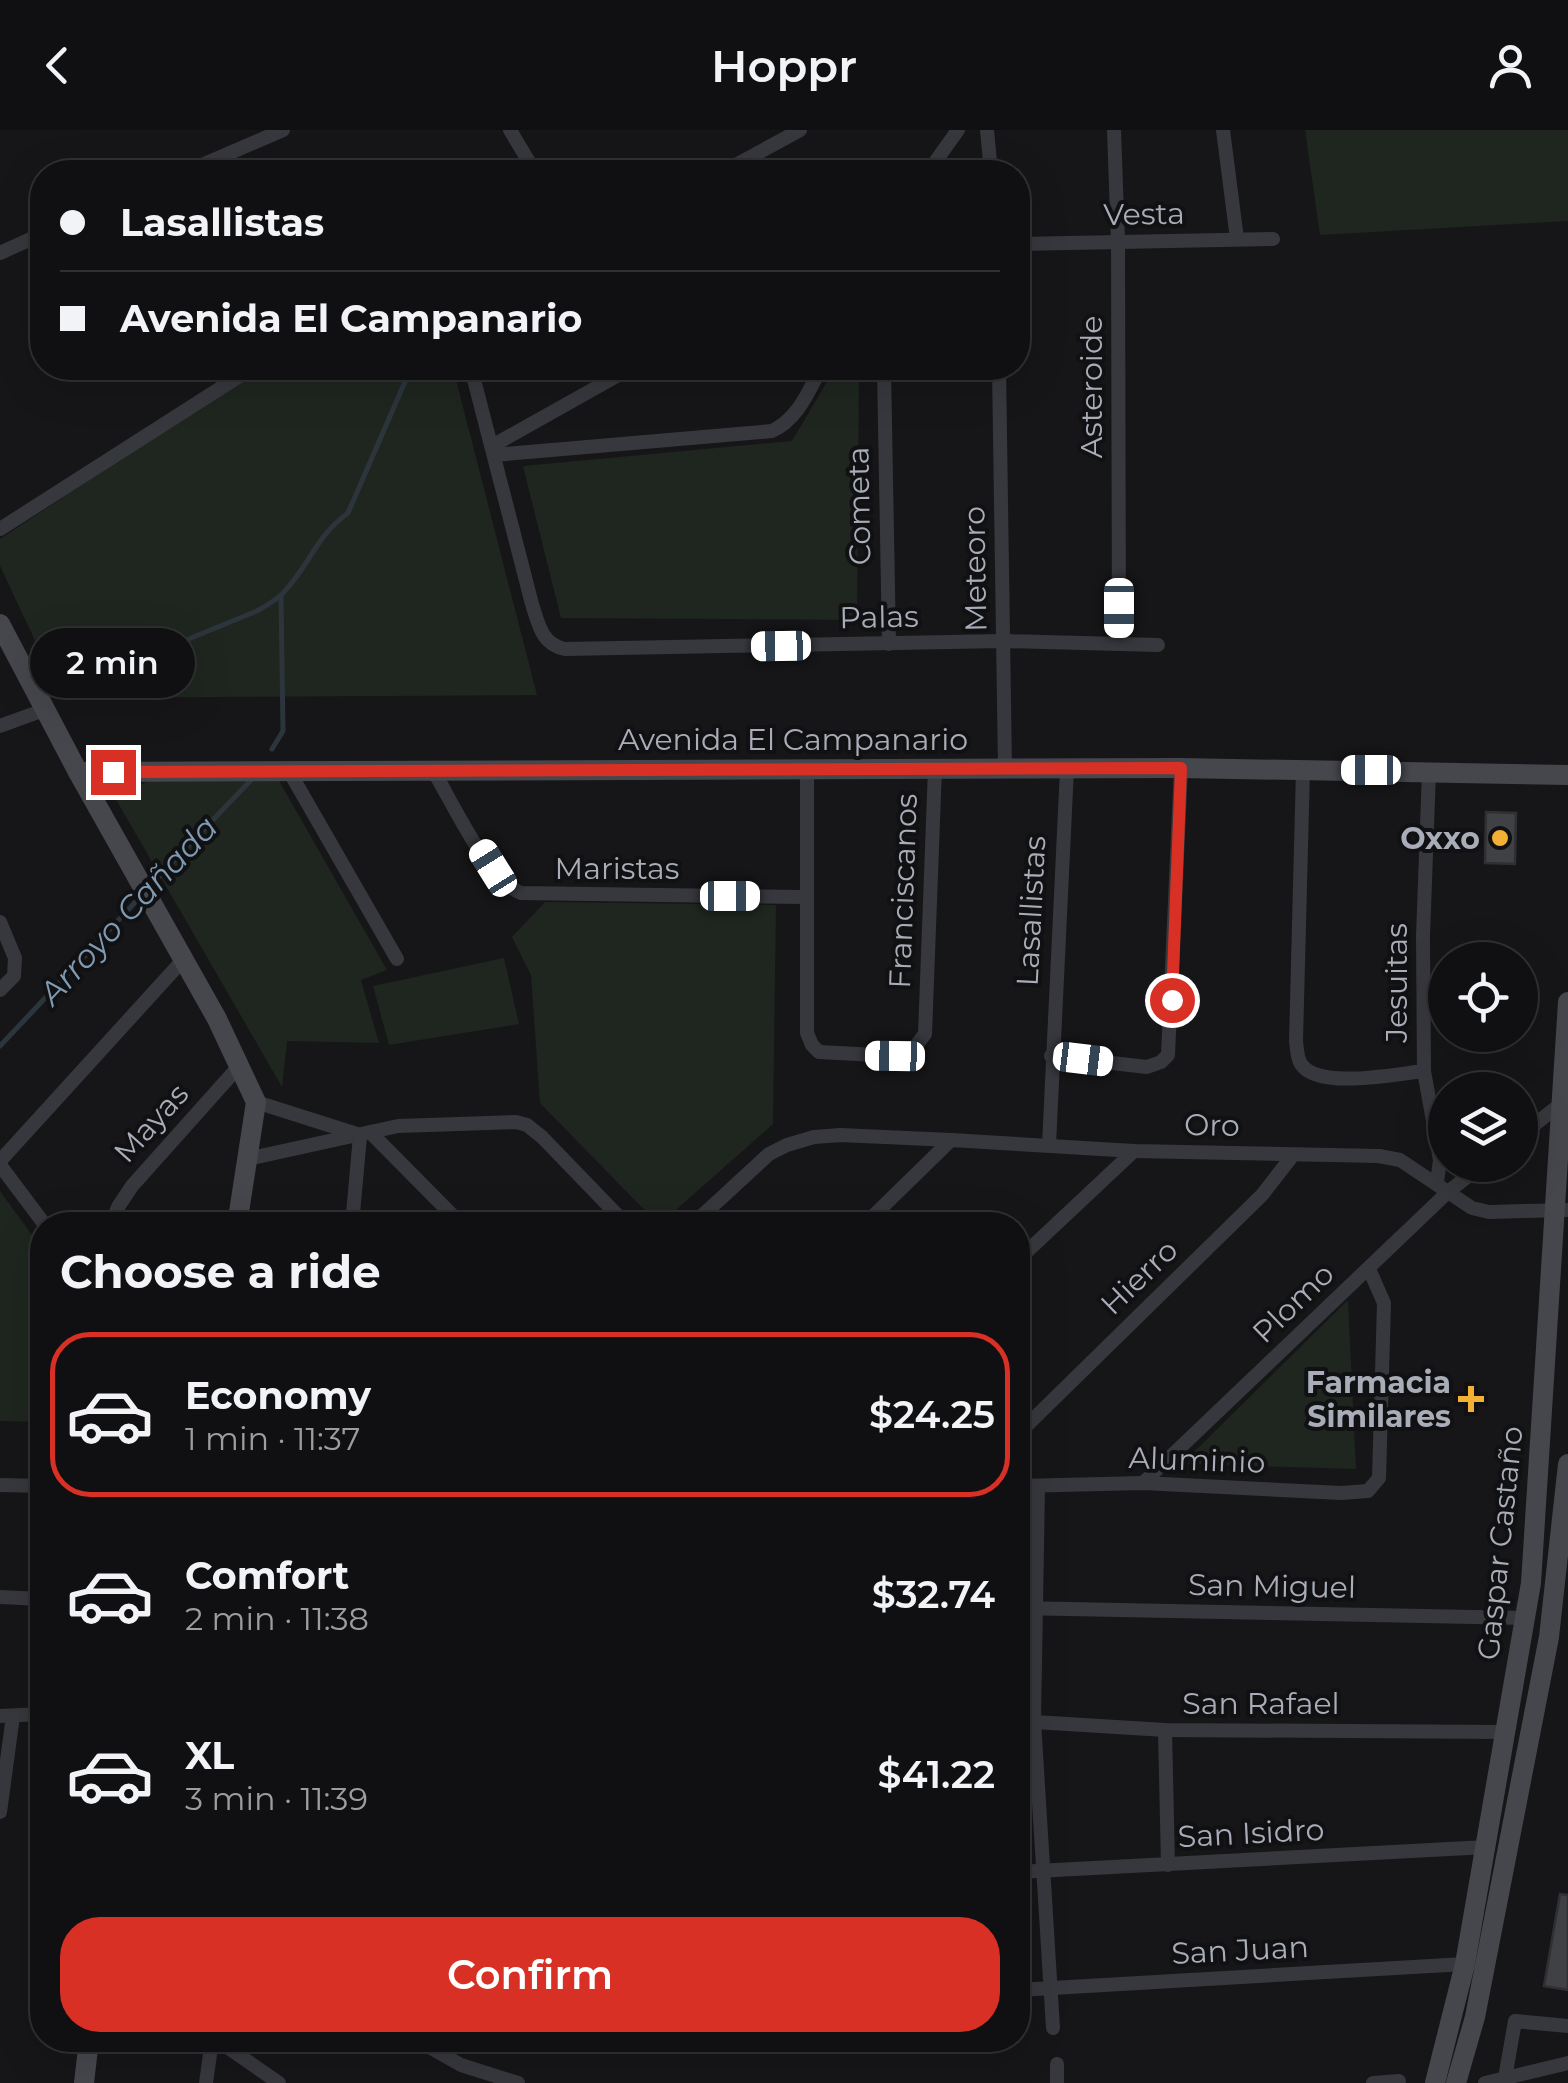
<!DOCTYPE html>
<meta charset="utf-8">
<style>
:root{--surface:#101012;--page:#1e1e20;--text:#f1f3f6;--muted:#9c9d9f;--line:#303032;--accent:#d93025}
body{margin:0;font-family:Montserrat,sans-serif;background:var(--page);color:var(--text);height:100vh;display:flex;flex-direction:column;font-size:38px;white-space:nowrap}
*{box-sizing:border-box;margin:0}
p{font-size:32px;color:var(--muted)}
.icon{flex:none;width:55px;height:55px;fill:none;stroke:currentColor;stroke-width:2;stroke-linecap:round;stroke-linejoin:round}
.map{position:relative;flex:1;overflow:hidden}
.drawer{position:absolute;left:30px;top:1082px;width:1000px;height:840px;display:flex;flex-direction:column;background:var(--surface);border-radius:40px;box-shadow:0 10px 40px #0002,0 0 0 2px var(--line)}
.drawer>*{flex:none}
.top-card{position:absolute;left:30px;top:30px;width:1000px;height:220px;border-radius:40px;box-shadow:0 10px 40px #0002,0 0 0 2px var(--line);display:grid;align-content:center;height:220px;padding:0 30px;background:var(--surface)}
.buttons{position:absolute;left:1428px;top:812px;display:grid;gap:20px}
.buttons a{display:grid;place-items:center;width:110px;height:110px;border-radius:50%;background:var(--surface);box-shadow:0 10px 40px #0002,0 0 0 2px var(--line);font-size:50px}
.end{position:absolute;width:45px;height:45px;margin:-22px;border:12px solid #d93025;background:#fff;box-shadow:0 0 0 5px #fff}
.from{border-radius:50%}
.bubble{position:absolute;height:70px;border-radius:35px;background:var(--surface);box-shadow:0 10px 40px #0002,0 0 0 2px var(--line);font-size:32px;font-weight:600;line-height:70px;text-align:center}
.car{position:absolute;width:30px;height:60px;margin:-30px -15px;border-radius:12px;box-shadow:0 0 8px 2px #0007;background:linear-gradient(#fff 24%,#345 0 40%,#fff 0 76%,#345 0 86%,#fff 0)}
.top-card b{display:flex;align-items:center;gap:35px;height:95px;font-size:38px}
.top-card b+b{border-top:2px solid var(--line)}
.top-card i{width:25px;height:25px;background:var(--text)}
ul{padding:0;list-style:none}
li{display:flex;align-items:center;gap:30px;height:165px;margin:0 20px 15px;padding:0 10px;border:5px solid transparent;border-radius:40px}
li div{flex:1}
li b{display:block;font-size:38px}
li em{font-style:normal;font-weight:600}
li.selected{border-color:var(--accent)}
li>.icon{width:90px;height:90px;stroke-width:1.5}
h2{padding:0 30px;font-size:45px;line-height:120px}
.action{display:flex;gap:20px;margin-top:auto;padding:20px 30px}
.action a{flex:1;height:115px;border-radius:40px;background:var(--accent);color:#fff;font-size:40px;font-weight:600;line-height:115px;text-align:center}
header{display:flex;justify-content:space-between;align-items:center;height:130px;padding:0 30px;background:var(--surface);font-size:45px;font-weight:600}
.map>svg:first-child{display:block}
.green{fill:#1e261f}
.lines{fill:none;stroke-linecap:round;stroke-linejoin:round}
.stream{stroke:#2c353c;stroke-width:5}
.building{fill:#404145;stroke:#303034;stroke-width:2.5}
.street{stroke:#37383d;stroke-width:14}
.secondary{stroke:#45474d;stroke-width:20}
.route{stroke:#d93025;stroke-width:12}
.poi-dot{fill:#f2b134;stroke:#111113;stroke-width:4}
.labels{text-anchor:middle;dominant-baseline:central;stroke-width:8;stroke-linejoin:round;paint-order:stroke}
.street-label{font-size:30px;fill:#a8adb8;stroke:#111113}
.poi-label{font-size:30px;font-weight:bold;fill:#a8adb8;stroke:#111113;text-anchor:end}
.water-label{font-size:32px;font-style:italic;fill:#7f9bb3;stroke:#111113}
</style>
<header><svg class="icon" aria-label="back" viewBox="0 0 24 24"><path d="M15 5l-7 7 7 7"/></svg>Hoppr<svg class="icon" aria-label="person" viewBox="0 0 24 24"><circle cx="12" cy="8" r="4"/><path d="M4 21q1-7 8-7t8 7"/></svg></header>
<div class="map">
<svg width="1568" height="1953" viewBox="0 0 1568 1953">
<rect width="100%" height="100%" fill="#161618"/>
<g class="green">
<polygon points="1305,0 1568,0 1568,91 1320,105"/>
<polygon points="259,238 453,238 537,565 62,568 0,436 0,409"/>
<polygon points="835,238 859,238 857,490 561,488 523,336 792,311"/>
<polygon points="158,647 278,649 387,840 361,850 379,913 287,911 282,957 114,666"/>
<polygon points="545,772 776,775 773,994 659,1095 540,973 531,845 512,807"/>
<polygon points="504,828 519,894 389,915 373,856"/>
<polygon points="0,1061 42,1119 42,1292 0,1291"/>
<polygon points="1348,1170 1356,1339 1188,1334 1192,1324"/>
</g>
<g class="lines">
<g class="stream">
<path d="M 64,560 L 257,481 C 266,476 276,470 283,463 C 310,435 315,407 348,383 L 411,238"/>
<polyline points="272,619 283,601 281,466"/>
<polyline points="149,757 252,649"/>
<polyline points="0,916 142,765"/>
</g>
</g>
<g class="building">
<polygon points="1486,682 1516,683 1515,734 1485,733"/>
<polygon points="1560,1764 1568,1765 1568,1860 1544,1856"/>
</g>
<g class="lines">
<g class="street">
<polyline points="510,0 535,42"/>
<polyline points="987,0 991,42"/>
<polyline points="1114,0 1118,113 1119,513"/>
<polyline points="1223,0 1237,109"/>
<polyline points="186,42 283,0"/>
<polyline points="723,42 800,0"/>
<polyline points="928,42 958,0"/>
<polyline points="1018,114 1273,109"/>
<polyline points="0,123 42,104"/>
<path d="M 471,238 L 532,474 C 539,496 542,514 565,519 L 1003,511 L 1158,515"/>
<polyline points="884,238 889,514"/>
<polyline points="999,238 1005,639"/>
<polyline points="492,316 631,238"/>
<path d="M 494,325 L 772,301 C 798,289 808,262 821,238"/>
<polyline points="0,399 252,238"/>
<polyline points="0,596 44,580"/>
<polyline points="807,639 807,903 812,915 819,922 895,926 911,922 925,904 935,638"/>
<path d="M 1303,639 L 1296,911 C 1297,919 1297,928 1301,934 C 1318,960 1396,944 1424,941 L 1423,806 L 1429,641"/>
<polyline points="289,641 397,829"/>
<path d="M 434,642 C 454,675 487,749 521,763 L 805,767"/>
<polyline points="0,792 15,828 14,846 0,860"/>
<polyline points="1051,926 1147,937 1161,932 1168,925 1181,638"/>
<polyline points="1424,941 1440,1030 1437,1052"/>
<polyline points="256,972 360,1005"/>
<polyline points="370,1002 462,1095"/>
<polyline points="1520,1006 1562,973"/>
<polyline points="1049,1015 1067,639"/>
<polyline points="247,1029 398,996 516,992 527,995 542,1007 627,1095"/>
<polyline points="0,1031 183,830"/>
<polyline points="0,1035 45,1095"/>
<polyline points="111,1095 118,1077 132,1056 241,934"/>
<polyline points="352,1095 360,1006"/>
<polyline points="692,1095 769,1024 787,1015 814,1007 840,1005 951,1010 1134,1021 1379,1026 1400,1030 1472,1078 1489,1082 1568,1080"/>
<polyline points="864,1095 951,1010"/>
<polyline points="1018,1130 1134,1021"/>
<polyline points="1018,1304 1262,1065 1293,1025"/>
<polyline points="1143,1353 1448,1062 1482,1035"/>
<polyline points="0,1355 42,1356"/>
<polyline points="1018,1356 1143,1353 1341,1363 1368,1361 1379,1348 1384,1173 1369,1139"/>
<polyline points="1038,1357 1034,1591 1053,1898"/>
<polyline points="0,1467 42,1469"/>
<polyline points="1018,1478 1526,1488"/>
<polyline points="0,1586 42,1584"/>
<polyline points="1018,1591 1165,1600 1505,1602"/>
<polyline points="1165,1600 1168,1735"/>
<polyline points="0,1682 13,1586"/>
<polyline points="1018,1742 1487,1717"/>
<polyline points="1018,1860 1465,1834"/>
<polyline points="217,1910 279,1953"/>
<polyline points="417,1910 461,1935 518,1953"/>
<polyline points="1057,1934 1057,1953"/>
<polyline points="1505,1948 1515,1891 1568,1896"/>
<polyline points="206,1953 212,1910"/>
<polyline points="1373,1953 1399,1951"/>
<polyline points="1485,1953 1568,1933"/>
</g>
<g class="secondary">
<polyline points="0,494 78,642 217,889 256,972 237,1095"/>
<polyline points="78,642 1181,638 1568,645"/>
<polyline points="84,1953 89,1910"/>
<polyline points="1435,1953 1465,1834 1531,1453 1568,872"/>
<polyline points="1456,1953 1475,1887 1549,1507 1568,1334"/>
</g>
</g>
<g class="lines">
<polyline class="route" points="113,642 1181,638 1172,870"/>
</g>
<g class="poi-dot">
<circle cx="1500" cy="708" r="10"/>
<path d="M1466 1254h10v10h10v10h-10v10h-10v-10h-10v-10h10z"/>
</g>
<g class="labels">
<g class="street-label">
<text transform="translate(1144 84) rotate(-1)">Vesta</text>
<text transform="translate(1091 257) rotate(-90)">Asteroide</text>
<text transform="translate(859 376) rotate(-91)">Cometa</text>
<text transform="translate(975 439) rotate(-91)">Meteoro</text>
<text transform="translate(879 487) rotate(-1)">Palas</text>
<text x="793" y="609">Avenida El Campanario</text>
<text x="617" y="738">Maristas</text>
<text transform="translate(903 761) rotate(-88)">Franciscanos</text>
<text transform="translate(1031 781) rotate(-87)">Lasallistas</text>
<text transform="translate(1396 853) rotate(-90)">Jesuitas</text>
<text transform="translate(151 993) rotate(-48)">Mayas</text>
<text transform="translate(1212 995) rotate(1)">Oro</text>
<text transform="translate(1139 1147) rotate(-44)">Hierro</text>
<text transform="translate(1293 1173) rotate(-44)">Plomo</text>
<text transform="translate(1197 1330) rotate(2)">Aluminio</text>
<text transform="translate(1500 1413) rotate(-84)">Gaspar Castaño</text>
<text transform="translate(1272 1456) rotate(1)">San Miguel</text>
<text x="1261" y="1573">San Rafael</text>
<text transform="translate(1251 1703) rotate(-3)">San Isidro</text>
<text transform="translate(1240 1820) rotate(-3)">San Juan</text>
</g>
<g class="poi-label">
<text x="1480" y="708">Oxxo</text>
<text x="1451" y="1252">Farmacia<tspan x="1451" dy="34">Similares</tspan></text>
</g>
<g class="water-label">
<text transform="translate(128 780) rotate(-47)">Arroyo Cañada</text>
</g>
</g>
</svg>
<div class="buttons">
<a><svg class="icon" aria-label="locate" viewBox="0 0 24 24"><circle cx="12" cy="12" r="6"/><path d="M12 2v4M12 18v4M2 12h4M18 12h4"/></svg></a>
<a><svg class="icon" aria-label="layers" viewBox="0 0 24 24"><path d="M12 4l9 5-9 5-9-5zM3 14l9 5 9-5"/></svg></a>
</div>
<i class="end from" style="left:1172px;top:870px"></i>
<i class="end" style="left:113px;top:642px"></i>
<div class="bubble" style="left:30px;top:498px;width:165px">2 min</div>
<i class="car" style="left:1119px;top:478px;rotate:180deg"></i>
<i class="car" style="left:781px;top:516px;rotate:269deg"></i>
<i class="car" style="left:1371px;top:640px;rotate:270deg"></i>
<i class="car" style="left:493px;top:738px;rotate:328deg"></i>
<i class="car" style="left:730px;top:766px;rotate:90deg"></i>
<i class="car" style="left:895px;top:926px;rotate:271deg"></i>
<i class="car" style="left:1083px;top:929px;rotate:97deg"></i>
<div class="top-card">
<b><i class="from"></i>Lasallistas</b>
<b><i></i>Avenida El Campanario</b>
</div>
<section class="drawer">
<h2>Choose a ride</h2>
<ul>
<li class="selected"><svg class="icon" aria-label="car" viewBox="0 0 24 24"><path d="M5 17H2v-5l4-1 3-4h7l3 4 3 1v5h-3M9 17h6M6 11h13"/><circle cx="7" cy="17" r="2"/><circle cx="17" cy="17" r="2"/></svg><div><b>Economy</b><p>1 min · 11:37</p></div><em>$24.25</em></li>
<li><svg class="icon" aria-label="car" viewBox="0 0 24 24"><path d="M5 17H2v-5l4-1 3-4h7l3 4 3 1v5h-3M9 17h6M6 11h13"/><circle cx="7" cy="17" r="2"/><circle cx="17" cy="17" r="2"/></svg><div><b>Comfort</b><p>2 min · 11:38</p></div><em>$32.74</em></li>
<li><svg class="icon" aria-label="car" viewBox="0 0 24 24"><path d="M5 17H2v-5l4-1 3-4h7l3 4 3 1v5h-3M9 17h6M6 11h13"/><circle cx="7" cy="17" r="2"/><circle cx="17" cy="17" r="2"/></svg><div><b>XL</b><p>3 min · 11:39</p></div><em>$41.22</em></li>
</ul>
<div class="action"><a>Confirm</a></div>
</section>
</div>
